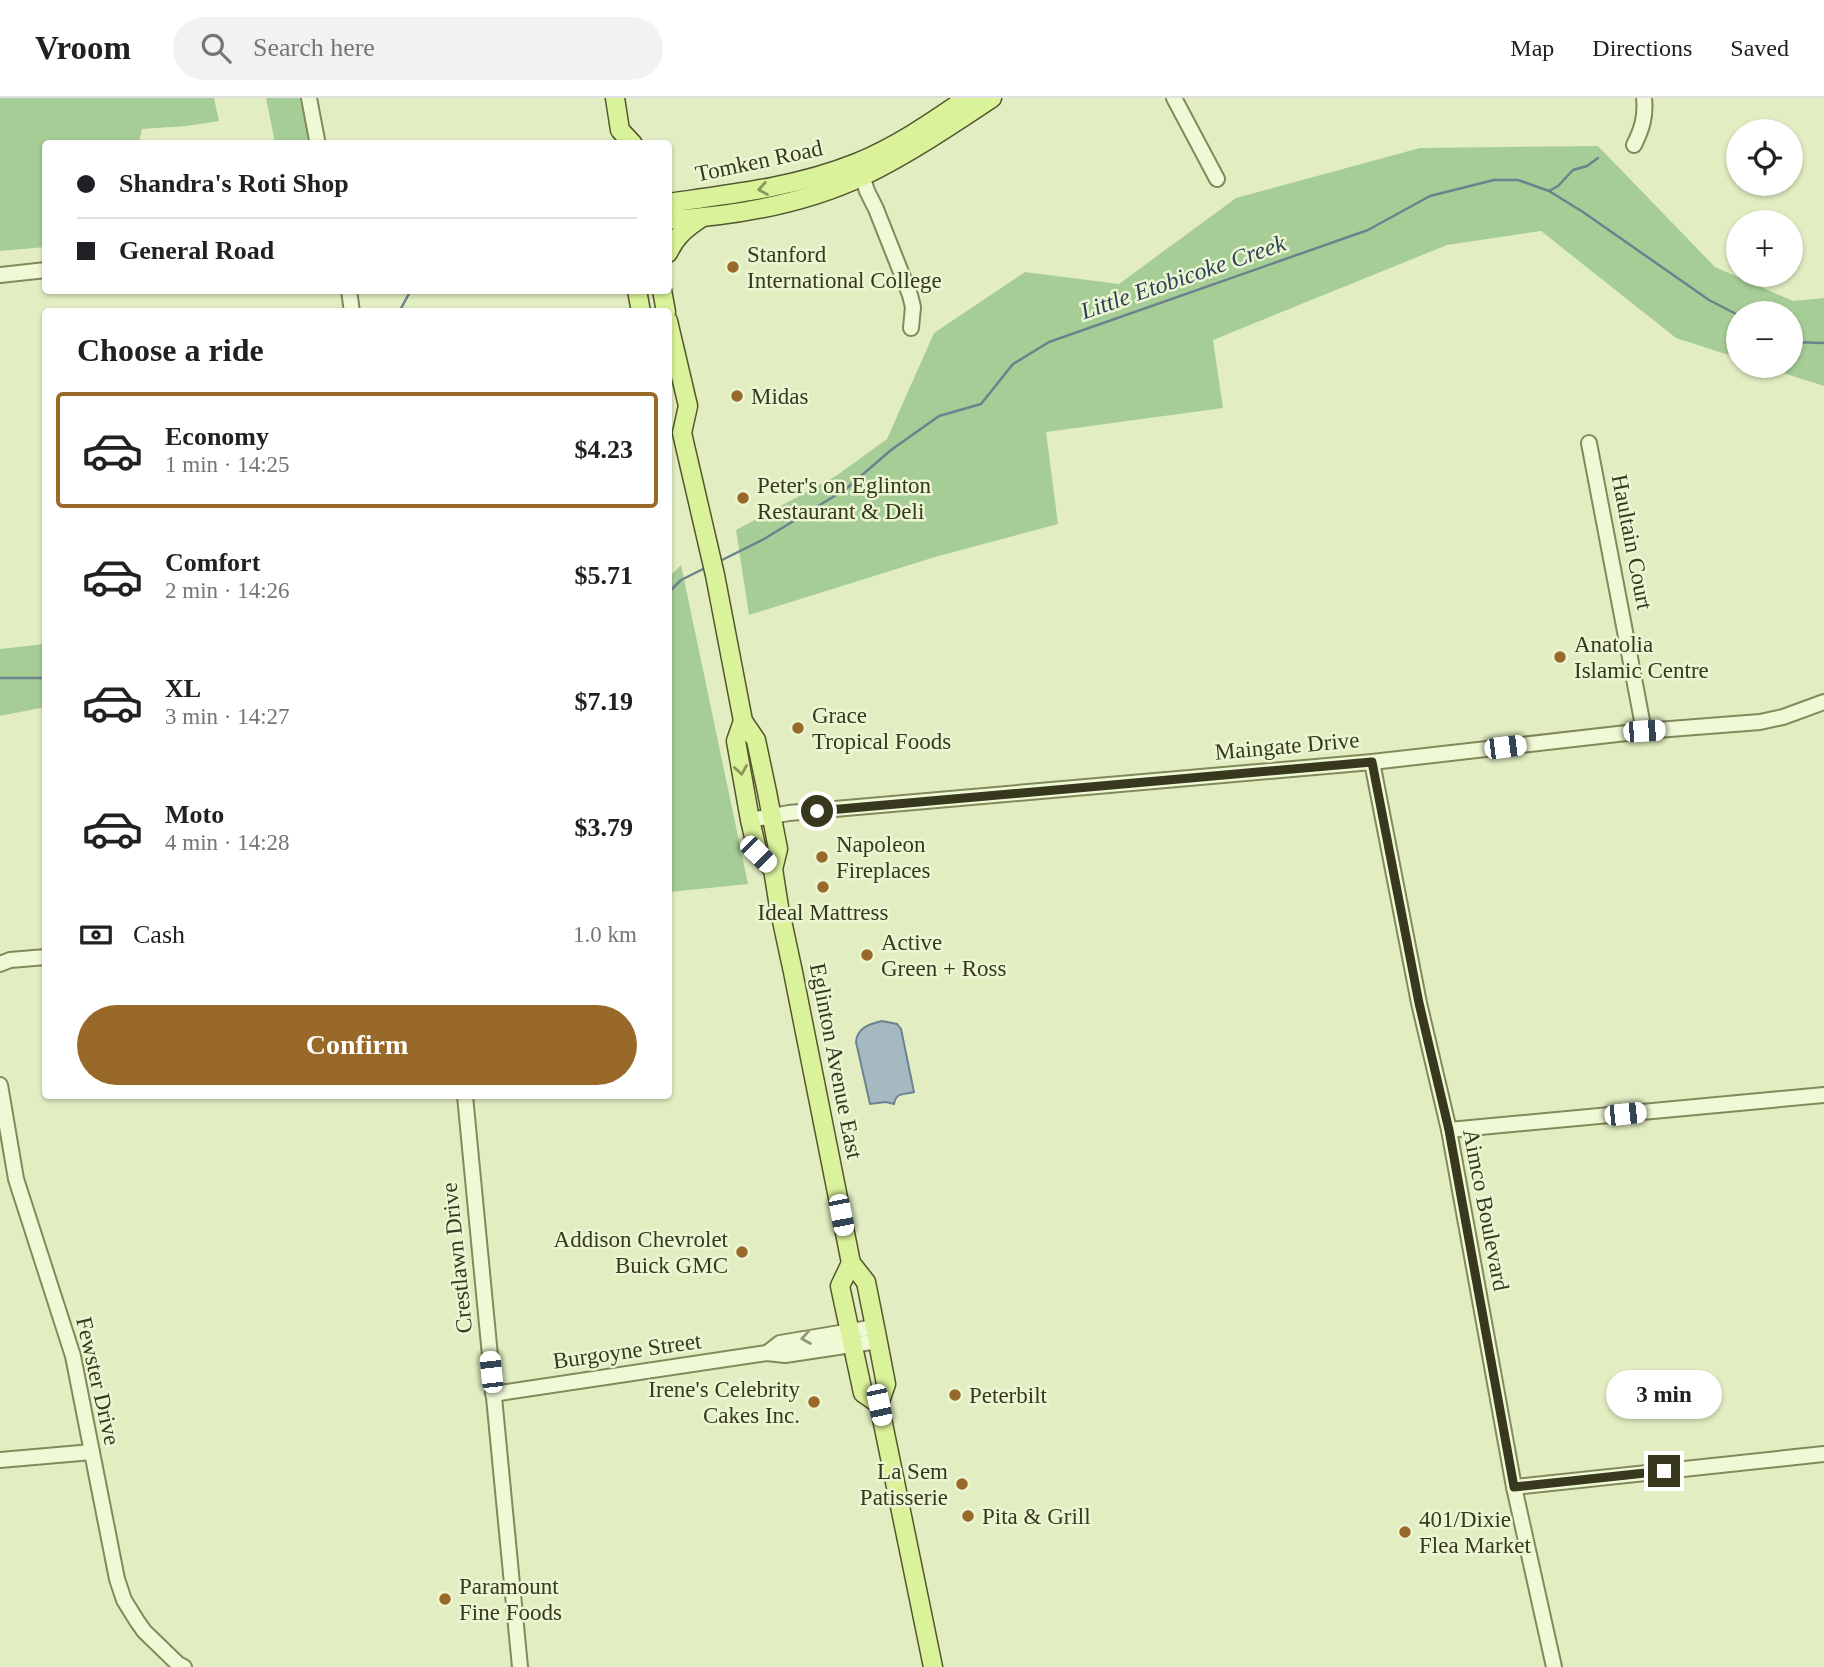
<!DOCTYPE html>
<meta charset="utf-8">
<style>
:root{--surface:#fff;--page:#f2f2f2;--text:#202124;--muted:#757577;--line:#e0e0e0;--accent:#986929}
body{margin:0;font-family:Georgia,serif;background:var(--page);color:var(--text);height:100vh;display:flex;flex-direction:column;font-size:26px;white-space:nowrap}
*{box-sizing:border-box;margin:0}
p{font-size:23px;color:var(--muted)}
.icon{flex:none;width:38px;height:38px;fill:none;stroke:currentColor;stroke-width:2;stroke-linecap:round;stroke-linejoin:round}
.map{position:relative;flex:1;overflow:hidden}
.drawer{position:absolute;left:42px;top:210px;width:630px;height:791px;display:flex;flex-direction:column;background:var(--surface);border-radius:7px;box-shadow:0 2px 5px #0004}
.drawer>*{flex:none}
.guide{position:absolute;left:42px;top:42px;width:630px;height:154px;border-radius:7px;box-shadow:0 2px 5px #0004;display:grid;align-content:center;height:154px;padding:0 35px;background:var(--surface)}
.fabs{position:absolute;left:1726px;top:21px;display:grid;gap:14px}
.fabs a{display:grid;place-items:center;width:77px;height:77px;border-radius:50%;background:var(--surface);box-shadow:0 2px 5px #0004;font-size:35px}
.end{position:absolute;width:32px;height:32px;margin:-16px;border:9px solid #37381e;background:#fff;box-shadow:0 0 0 4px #fff}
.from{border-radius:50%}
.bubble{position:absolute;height:49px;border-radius:24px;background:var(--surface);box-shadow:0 2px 5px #0004;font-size:23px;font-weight:700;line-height:49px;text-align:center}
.car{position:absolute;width:21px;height:42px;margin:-21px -10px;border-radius:9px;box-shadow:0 0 5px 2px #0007;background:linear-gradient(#fff 24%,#345 0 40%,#fff 0 76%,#345 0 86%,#fff 0)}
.guide b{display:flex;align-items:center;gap:24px;height:66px;font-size:26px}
.guide b+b{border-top:2px solid var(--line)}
.guide i{width:18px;height:18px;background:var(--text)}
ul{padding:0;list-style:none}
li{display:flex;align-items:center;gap:21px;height:116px;margin:0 14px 10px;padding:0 21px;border:4px solid transparent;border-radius:7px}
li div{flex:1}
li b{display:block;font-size:26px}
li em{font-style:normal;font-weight:700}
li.current{border-color:var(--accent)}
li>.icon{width:63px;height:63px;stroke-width:1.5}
h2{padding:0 35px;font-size:32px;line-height:84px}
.pay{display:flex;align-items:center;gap:18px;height:77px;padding:0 35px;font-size:26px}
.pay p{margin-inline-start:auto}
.primary-button{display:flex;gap:14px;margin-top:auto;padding:14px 35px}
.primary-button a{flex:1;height:80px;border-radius:42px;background:var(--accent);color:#fff;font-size:28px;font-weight:700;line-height:80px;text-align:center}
header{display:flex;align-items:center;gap:42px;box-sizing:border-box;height:98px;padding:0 35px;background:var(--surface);border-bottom:2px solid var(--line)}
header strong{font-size:33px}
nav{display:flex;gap:38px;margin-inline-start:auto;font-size:24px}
.search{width:490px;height:63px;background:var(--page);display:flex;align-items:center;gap:18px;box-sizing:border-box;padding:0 24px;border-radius:38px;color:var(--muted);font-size:26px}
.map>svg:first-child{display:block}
.green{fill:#a7cd96}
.water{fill:#a5b9c1;stroke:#6c838f;stroke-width:2}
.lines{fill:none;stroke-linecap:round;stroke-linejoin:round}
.stream{stroke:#6c838f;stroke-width:2.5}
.minor-casing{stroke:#838959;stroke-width:18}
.major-casing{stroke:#54562e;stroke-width:21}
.minor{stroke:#eff9d6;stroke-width:14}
.major{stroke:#daf29a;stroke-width:18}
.oneway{stroke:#88955c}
.oneway2{stroke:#93987a}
.route{stroke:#37381e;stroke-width:9}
.poi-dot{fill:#986929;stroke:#ebf6d2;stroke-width:2.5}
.labels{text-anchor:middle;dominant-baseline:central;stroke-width:5;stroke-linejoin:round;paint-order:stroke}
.street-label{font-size:23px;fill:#37381e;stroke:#ebf6d2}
.poi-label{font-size:23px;fill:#37381e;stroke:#ebf6d2;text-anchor:start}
.water-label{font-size:24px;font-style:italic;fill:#2d4258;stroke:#ebf6d2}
</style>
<header>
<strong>Vroom</strong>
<div class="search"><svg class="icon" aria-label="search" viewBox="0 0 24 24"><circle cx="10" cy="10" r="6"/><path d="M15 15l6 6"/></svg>Search here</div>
<nav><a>Map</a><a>Directions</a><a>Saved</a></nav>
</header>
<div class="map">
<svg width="1824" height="1569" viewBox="0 0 1824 1569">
<rect width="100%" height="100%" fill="#e2eec2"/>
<g class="green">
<polygon points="0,0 214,0 219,23 186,28 142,31 139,45 46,46 45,149 0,153"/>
<polygon points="266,0 305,0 314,45 275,45"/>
<polygon points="1598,48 1715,169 1793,203 1824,200 1824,288 1761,268 1790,268 1790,215 1738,215 1738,260 1676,240 1541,133 1447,147 1213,242 1223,310 1046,334 1058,426 935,459 749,517 736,432 836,378 887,341 934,235 1025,174 1119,186 1236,100 1420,50"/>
<polygon points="681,467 748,786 669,794 668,480"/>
<polygon points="45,546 45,609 0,618 0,551"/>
</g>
<path class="water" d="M 882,923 L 897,926 L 901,931 L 914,994 C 906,997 896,993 894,1006 L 886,1004 L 870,1006 L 856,944 C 857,930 869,926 882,923 Z"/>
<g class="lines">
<g class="stream">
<polyline points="1549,93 1558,88 1573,72 1587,68 1598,60"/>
<polyline points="399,214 411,192"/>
<polyline points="1790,244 1824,245"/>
<polyline points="720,463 764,441 846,391 891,352 939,318 981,306 1013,266 1049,244 1368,132 1430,98 1494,82 1518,82 1549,93 1583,114 1709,202 1738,217"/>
<polyline points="668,495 681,482 707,469"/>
<polyline points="0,580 46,580"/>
</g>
<defs>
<g id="minor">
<polyline points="309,0 317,42"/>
<polyline points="1174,0 1217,81"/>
<path d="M 1634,47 C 1642,31 1646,18 1644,0"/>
<polyline points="859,69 867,93 876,111 910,197 913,209 911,230"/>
<polyline points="0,177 46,172"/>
<polyline points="349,192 352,214"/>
<polyline points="1589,345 1644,633"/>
<polyline points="1372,664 1419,905 1449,1032 1514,1389 1554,1569"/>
<polyline points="750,722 789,715 1372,664 1644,633 1760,624 1783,619 1824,604"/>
<polyline points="0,866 10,862 46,859"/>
<polyline points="0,987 16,1081 73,1258 117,1481 124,1502 137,1523 144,1533 178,1566 184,1569"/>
<polyline points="465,998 520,1569"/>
<polyline points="1449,1032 1824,997"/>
<polyline points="767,1255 780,1245 875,1229"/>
<polyline points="493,1296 767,1255 785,1257 878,1243"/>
<polyline points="0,1362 92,1354"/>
<polyline points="1514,1389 1824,1356"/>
</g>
<g id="major">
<polyline points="615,0 620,32 633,46"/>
<path d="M 668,105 C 732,96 796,89 856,65 C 896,49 932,24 967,0"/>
<path d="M 668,122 C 734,118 802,107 863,78 C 908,56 950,28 992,0"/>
<path d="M 668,155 C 676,138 686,130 701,120"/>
<polyline points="637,192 641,214"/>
<polyline points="662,192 666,214"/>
<polyline points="668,223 688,308 682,335 715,477 743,623 756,642 767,694 778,751 773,771 779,809 793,874 851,1165 866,1184 876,1234 886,1286 879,1306 933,1569"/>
<polyline points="743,623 736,643 750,722 758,756 773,771"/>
<polyline points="851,1165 840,1188 863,1295 879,1306"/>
</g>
</defs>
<use href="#minor" class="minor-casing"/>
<use href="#major" class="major-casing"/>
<use href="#minor" class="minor"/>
<use href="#major" class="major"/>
</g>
<defs><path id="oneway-chevron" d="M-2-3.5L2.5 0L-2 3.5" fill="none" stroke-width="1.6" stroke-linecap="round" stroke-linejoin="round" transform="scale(1.75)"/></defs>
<g class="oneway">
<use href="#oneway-chevron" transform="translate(763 91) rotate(170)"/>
<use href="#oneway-chevron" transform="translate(741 672) rotate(81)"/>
</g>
<use class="oneway2" href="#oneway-chevron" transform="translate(806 1240) rotate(171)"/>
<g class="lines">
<polyline class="route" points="817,713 1372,664 1419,905 1449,1032 1514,1389 1664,1373"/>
</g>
<g class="poi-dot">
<circle cx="733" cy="169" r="7"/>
<circle cx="737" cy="298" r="7"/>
<circle cx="743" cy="400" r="7"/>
<circle cx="1560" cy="559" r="7"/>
<circle cx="798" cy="630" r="7"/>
<circle cx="822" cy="759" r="7"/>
<circle cx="823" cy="789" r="7"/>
<circle cx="867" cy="857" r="7"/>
<circle cx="742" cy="1154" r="7"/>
<circle cx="955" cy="1297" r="7"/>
<circle cx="814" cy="1304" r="7"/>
<circle cx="962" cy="1386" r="7"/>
<circle cx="968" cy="1418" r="7"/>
<circle cx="1405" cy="1434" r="7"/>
<circle cx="445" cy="1501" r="7"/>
</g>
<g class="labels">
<g class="street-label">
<text transform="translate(759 63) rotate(-12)">Tomken Road</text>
<text transform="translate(1632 444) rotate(79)">Haultain Court</text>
<text transform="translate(1287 648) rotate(-5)">Maingate Drive</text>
<text transform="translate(836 963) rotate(79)">Eglinton Avenue East</text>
<text transform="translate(1486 1112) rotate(79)">Aimco Boulevard</text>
<text transform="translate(457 1160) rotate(-96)">Crestlawn Drive</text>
<text transform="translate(627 1253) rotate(-8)">Burgoyne Street</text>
<text transform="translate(98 1283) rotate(77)">Fewster Drive</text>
</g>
<g class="poi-label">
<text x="747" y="156">Stanford<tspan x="747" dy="26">International College</tspan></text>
<text x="751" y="298">Midas</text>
<text x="757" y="387">Peter's on Eglinton<tspan x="757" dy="26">Restaurant &amp; Deli</tspan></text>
<text x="1574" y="546">Anatolia<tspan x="1574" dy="26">Islamic Centre</tspan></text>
<text x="812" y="617">Grace<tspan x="812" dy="26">Tropical Foods</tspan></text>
<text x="836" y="746">Napoleon<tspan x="836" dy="26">Fireplaces</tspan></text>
<text x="823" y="814" text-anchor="middle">Ideal Mattress</text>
<text x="881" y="844">Active<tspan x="881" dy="26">Green + Ross</tspan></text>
<text x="728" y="1141" text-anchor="end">Addison Chevrolet<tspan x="728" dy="26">Buick GMC</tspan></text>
<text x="800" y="1291" text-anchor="end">Irene's Celebrity<tspan x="800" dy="26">Cakes Inc.</tspan></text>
<text x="969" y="1297">Peterbilt</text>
<text x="948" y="1373" text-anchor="end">La Sem<tspan x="948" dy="26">Patisserie</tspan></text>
<text x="982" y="1418">Pita &amp; Grill</text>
<text x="1419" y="1421">401/Dixie<tspan x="1419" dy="26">Flea Market</tspan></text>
<text x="459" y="1488">Paramount<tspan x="459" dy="26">Fine Foods</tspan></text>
</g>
<g class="water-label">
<text transform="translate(1183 179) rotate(-19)">Little Etobicoke Creek</text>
</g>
</g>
</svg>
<div class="fabs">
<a><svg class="icon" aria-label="locate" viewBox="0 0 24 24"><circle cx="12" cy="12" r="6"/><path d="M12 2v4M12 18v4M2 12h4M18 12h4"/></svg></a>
<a>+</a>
<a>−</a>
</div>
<i class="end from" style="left:817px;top:713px"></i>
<i class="end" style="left:1664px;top:1373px"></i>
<div class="bubble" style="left:1606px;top:1272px;width:116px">3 min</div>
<i class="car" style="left:1644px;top:633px;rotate:86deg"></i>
<i class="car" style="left:1505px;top:649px;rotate:83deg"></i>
<i class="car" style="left:758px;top:756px;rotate:135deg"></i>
<i class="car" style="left:1625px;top:1016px;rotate:84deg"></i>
<i class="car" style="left:841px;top:1117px;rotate:169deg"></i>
<i class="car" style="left:491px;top:1274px;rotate:354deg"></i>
<i class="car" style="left:879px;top:1307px;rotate:168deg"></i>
<div class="guide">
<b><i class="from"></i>Shandra's Roti Shop</b>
<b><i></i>General Road</b>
</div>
<section class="drawer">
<h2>Choose a ride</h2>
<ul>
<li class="current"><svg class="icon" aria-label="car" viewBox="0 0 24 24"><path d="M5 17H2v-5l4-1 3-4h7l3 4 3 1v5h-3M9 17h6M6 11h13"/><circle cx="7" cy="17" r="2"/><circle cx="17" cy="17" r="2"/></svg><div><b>Economy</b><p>1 min · 14:25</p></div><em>$4.23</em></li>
<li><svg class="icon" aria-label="car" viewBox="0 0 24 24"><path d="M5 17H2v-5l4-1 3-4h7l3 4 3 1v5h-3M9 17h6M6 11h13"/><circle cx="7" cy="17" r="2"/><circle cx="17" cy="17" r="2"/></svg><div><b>Comfort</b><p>2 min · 14:26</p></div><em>$5.71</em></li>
<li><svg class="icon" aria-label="car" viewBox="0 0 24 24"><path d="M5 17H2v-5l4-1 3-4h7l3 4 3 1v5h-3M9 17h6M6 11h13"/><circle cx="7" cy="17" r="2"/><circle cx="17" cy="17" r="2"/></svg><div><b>XL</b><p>3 min · 14:27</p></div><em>$7.19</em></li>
<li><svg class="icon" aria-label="car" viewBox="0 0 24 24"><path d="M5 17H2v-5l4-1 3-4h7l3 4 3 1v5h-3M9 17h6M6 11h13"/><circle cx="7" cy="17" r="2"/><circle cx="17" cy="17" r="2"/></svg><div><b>Moto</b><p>4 min · 14:28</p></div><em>$3.79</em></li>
</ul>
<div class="pay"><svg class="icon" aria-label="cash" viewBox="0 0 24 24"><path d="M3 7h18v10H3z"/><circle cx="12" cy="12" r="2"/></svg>Cash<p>1.0 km</p></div>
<div class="primary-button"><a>Confirm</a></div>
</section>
</div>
